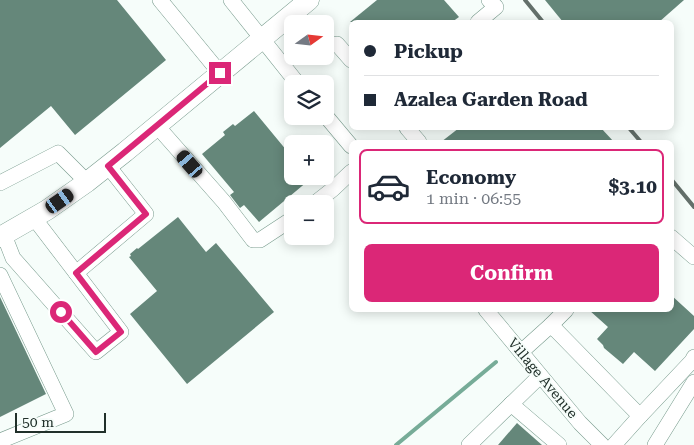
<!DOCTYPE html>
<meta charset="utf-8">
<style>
:root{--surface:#fff;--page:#f6f6f7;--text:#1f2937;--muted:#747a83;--line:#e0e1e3;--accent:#db2777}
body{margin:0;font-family:"Roboto Serif",serif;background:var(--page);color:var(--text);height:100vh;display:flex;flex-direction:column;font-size:19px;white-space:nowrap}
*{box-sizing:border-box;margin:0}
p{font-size:16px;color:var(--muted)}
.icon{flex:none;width:28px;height:28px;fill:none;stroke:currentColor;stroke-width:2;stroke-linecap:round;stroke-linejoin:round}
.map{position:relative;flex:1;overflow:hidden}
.drawer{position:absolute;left:349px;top:140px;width:325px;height:172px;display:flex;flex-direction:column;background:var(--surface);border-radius:8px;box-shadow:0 2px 12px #0003}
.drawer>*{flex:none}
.top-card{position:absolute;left:349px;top:20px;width:325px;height:110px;border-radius:8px;box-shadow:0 2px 12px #0003;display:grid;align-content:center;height:110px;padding:0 15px;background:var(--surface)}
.needle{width:32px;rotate:75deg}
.fabs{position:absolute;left:284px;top:15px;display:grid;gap:10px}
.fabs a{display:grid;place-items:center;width:50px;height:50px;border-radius:8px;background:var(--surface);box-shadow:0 2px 12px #0003;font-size:25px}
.scale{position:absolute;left:15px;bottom:12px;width:91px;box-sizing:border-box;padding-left:5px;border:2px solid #21302a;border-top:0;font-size:14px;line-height:18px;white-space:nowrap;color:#21302a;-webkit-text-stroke:4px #f6fdfa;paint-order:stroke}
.end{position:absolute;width:22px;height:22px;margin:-11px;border:6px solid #db2777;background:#fff;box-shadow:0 0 0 2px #fff}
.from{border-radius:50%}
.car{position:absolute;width:15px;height:30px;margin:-15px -8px;border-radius:6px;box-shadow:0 0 4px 1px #0007;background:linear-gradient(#222 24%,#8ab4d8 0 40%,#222 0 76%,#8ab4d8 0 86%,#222 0)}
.top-card b{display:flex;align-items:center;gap:18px;height:48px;font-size:19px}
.top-card b+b{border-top:1px solid var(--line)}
.top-card i{width:12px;height:12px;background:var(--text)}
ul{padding:9px 0 0;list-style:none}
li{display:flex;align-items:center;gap:15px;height:75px;margin:0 10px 8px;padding:0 5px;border:2px solid transparent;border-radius:8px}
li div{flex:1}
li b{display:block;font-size:19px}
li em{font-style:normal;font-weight:700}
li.current{border-color:var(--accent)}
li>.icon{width:45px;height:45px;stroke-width:1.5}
.primary-button{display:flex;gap:10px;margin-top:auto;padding:10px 15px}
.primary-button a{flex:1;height:58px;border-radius:8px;background:var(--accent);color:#fff;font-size:20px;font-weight:700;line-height:58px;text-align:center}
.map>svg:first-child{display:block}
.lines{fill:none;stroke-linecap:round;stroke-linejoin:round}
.stream{stroke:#77ac98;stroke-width:4}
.building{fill:#65877a}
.minor-casing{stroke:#789b8d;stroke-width:16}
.major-casing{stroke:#789b8d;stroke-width:21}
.minor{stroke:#fff;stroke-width:15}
.major{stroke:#fff;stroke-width:20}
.rail{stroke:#64706b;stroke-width:4}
.route{stroke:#db2777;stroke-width:6}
.labels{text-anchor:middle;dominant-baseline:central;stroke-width:4;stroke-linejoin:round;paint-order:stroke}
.street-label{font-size:14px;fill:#21302a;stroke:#f6fdfa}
</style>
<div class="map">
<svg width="694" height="445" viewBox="0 0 694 445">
<rect width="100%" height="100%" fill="#f6fdfa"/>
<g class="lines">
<polyline class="stream" points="396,445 496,362"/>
</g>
<g class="building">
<polygon points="0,0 117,0 166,60 75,135 51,106 0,148"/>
<polygon points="377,0 444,0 459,17 452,22 350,22"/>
<polygon points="545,0 684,0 659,22 563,22"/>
<polygon points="254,111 292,157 292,176 314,176 259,222 244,205 240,208 230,195 234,192 202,154 225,135 223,132 233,124 235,126"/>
<polygon points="459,128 601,128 614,142 441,142"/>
<polygon points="178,217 206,252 216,243 274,312 187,384 130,314 157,291 129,257 131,256 130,254 137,248 138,249"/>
<polygon points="671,295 694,316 694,329 655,371 634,352 623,364 604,348 603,345 597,339 608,327 589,310 671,310"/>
<polygon points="0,297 46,394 0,417"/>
<polygon points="517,423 542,445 498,445"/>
</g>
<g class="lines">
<defs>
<g id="minor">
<polyline points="160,0 220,73"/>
<polyline points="231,0 298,84"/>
<polyline points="478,22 496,7 489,0"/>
<polyline points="337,44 351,60"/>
<polyline points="325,115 351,146"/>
<polyline points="157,126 224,202 253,240 260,240 292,219"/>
<polyline points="407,128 419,142"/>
<polyline points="0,183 58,153 87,182"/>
<polyline points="314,204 333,189 351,172"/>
<polyline points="34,218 76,273 146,214 108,166"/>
<polyline points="4,235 13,258 96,352 121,332 76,273"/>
<polyline points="671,237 694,257"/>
<polyline points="0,275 66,414 0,441"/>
<polyline points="486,310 580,423 602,445"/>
<polyline points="551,325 566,310"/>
<polyline points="521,352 551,325 640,416 614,445"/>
<polyline points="511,404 559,445"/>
<polyline points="640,416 692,361 694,357"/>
<polyline points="469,445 540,376"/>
<polyline points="655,445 694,382"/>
</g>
<polyline id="major" points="0,237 47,210 87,182 125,152 309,0"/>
</defs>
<use href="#minor" class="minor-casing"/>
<use href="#major" class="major-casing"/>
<use href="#minor" class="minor"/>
<use href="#major" class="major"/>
<g class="rail">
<polyline points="525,0 543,22"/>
<polyline points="629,128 641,142"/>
<polyline points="671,179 694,207"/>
</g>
</g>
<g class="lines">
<polyline class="route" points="61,312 96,352 121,332 76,273 146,214 108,166 220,73"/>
</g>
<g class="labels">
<g class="street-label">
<text transform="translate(543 378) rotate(50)">Village Avenue</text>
</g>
</g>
</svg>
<div class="fabs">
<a><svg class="needle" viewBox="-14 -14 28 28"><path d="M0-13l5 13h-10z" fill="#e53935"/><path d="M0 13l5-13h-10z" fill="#747a83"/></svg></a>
<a><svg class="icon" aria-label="layers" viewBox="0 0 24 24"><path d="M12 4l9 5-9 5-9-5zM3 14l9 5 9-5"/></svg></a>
<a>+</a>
<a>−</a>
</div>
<div class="scale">50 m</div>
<i class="end from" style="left:61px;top:312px"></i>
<i class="end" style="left:220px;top:73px"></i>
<i class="car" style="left:190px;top:164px;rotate:319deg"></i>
<i class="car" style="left:60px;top:201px;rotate:55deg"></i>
<div class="top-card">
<b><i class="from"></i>Pickup</b>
<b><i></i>Azalea Garden Road</b>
</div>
<section class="drawer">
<ul>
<li class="current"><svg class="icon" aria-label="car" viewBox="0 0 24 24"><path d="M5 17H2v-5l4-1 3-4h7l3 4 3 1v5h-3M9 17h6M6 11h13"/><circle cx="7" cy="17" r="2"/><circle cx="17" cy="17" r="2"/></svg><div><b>Economy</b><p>1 min · 06:55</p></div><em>$3.10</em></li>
</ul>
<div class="primary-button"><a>Confirm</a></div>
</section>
</div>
